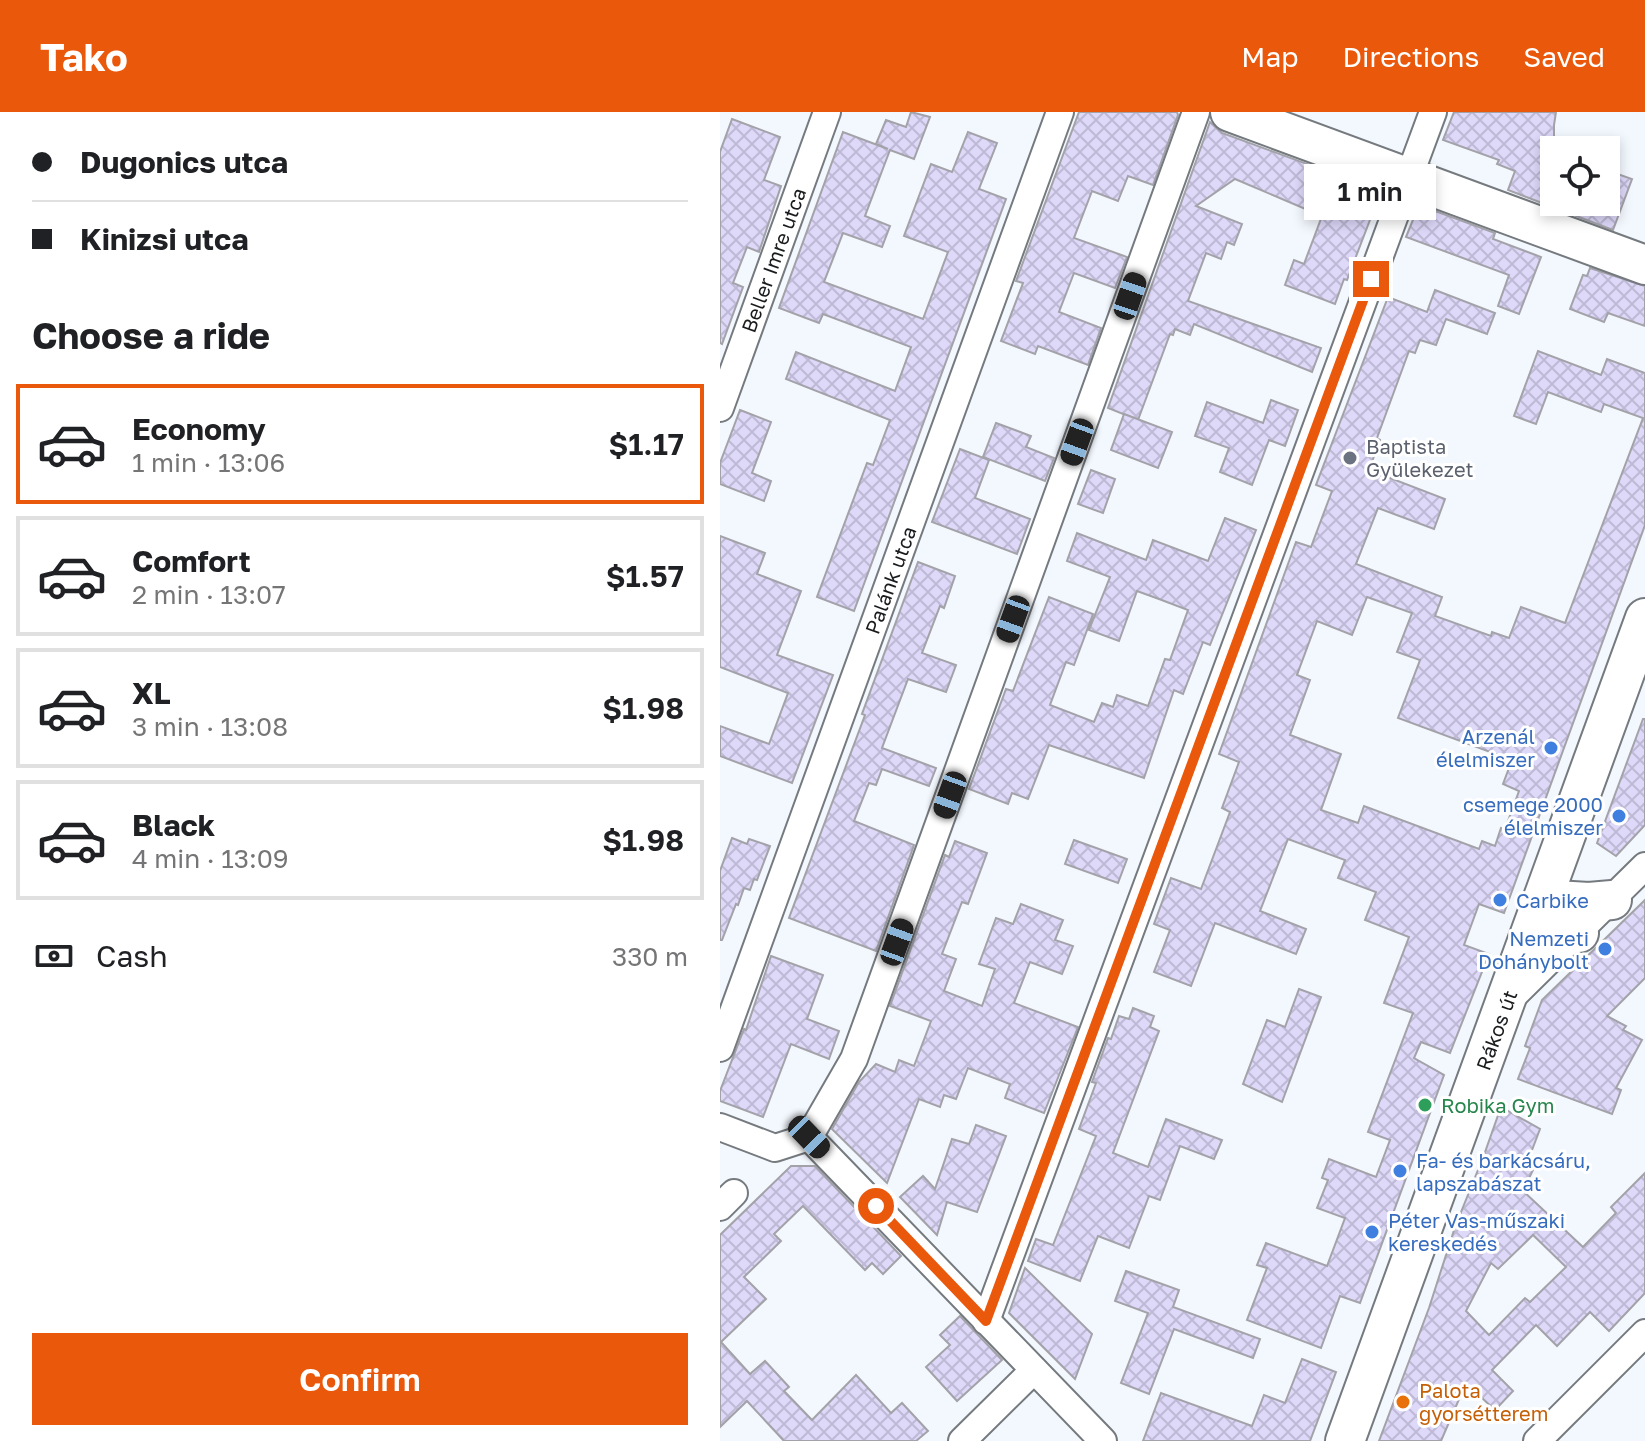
<!DOCTYPE html>
<meta charset="utf-8">
<style>
:root{--surface:#fff;--page:#f2f2f2;--text:#202124;--muted:#757577;--line:#e0e0e0;--accent:#ea580c}
body{margin:0;font-family:"Golos Text",sans-serif;background:var(--page);color:var(--text);height:100vh;display:flex;flex-direction:column;font-size:30px;white-space:nowrap}
*{box-sizing:border-box;margin:0}
p{font-size:26px;color:var(--muted)}
.icon{flex:none;width:44px;height:44px;fill:none;stroke:currentColor;stroke-width:2;stroke-linecap:round;stroke-linejoin:round}
.map{position:relative;flex:1;overflow:hidden}
.drawer{display:flex;flex-direction:column;background:var(--surface);width:720px}
.drawer>*{flex:none}
.banner{display:grid;align-content:center;height:176px;padding:0 32px;background:var(--surface)}
.controls{position:absolute;left:820px;top:24px;display:grid;gap:16px}
.controls a{display:grid;place-items:center;width:80px;height:80px;border-radius:0px;background:var(--surface);box-shadow:0 4px 12px #0003;font-size:40px}
.end{position:absolute;width:36px;height:36px;margin:-18px;border:10px solid #ea580c;background:#fff;box-shadow:0 0 0 4px #fff}
.from{border-radius:50%}
.bubble{position:absolute;height:56px;border-radius:0px;background:var(--surface);box-shadow:0 4px 12px #0003;font-size:26px;font-weight:600;line-height:56px;text-align:center}
.car{position:absolute;width:24px;height:48px;margin:-24px -12px;border-radius:10px;box-shadow:0 0 6px 2px #0007;background:linear-gradient(#222 24%,#8ab4d8 0 40%,#222 0 76%,#8ab4d8 0 86%,#222 0)}
.banner b{display:flex;align-items:center;gap:28px;height:76px;font-size:30px}
.banner b+b{border-top:2px solid var(--line)}
.banner i{width:20px;height:20px;background:var(--text)}
ul{padding:0;list-style:none}
li{display:flex;align-items:center;gap:24px;height:120px;margin:0 16px 12px;padding:0 16px;border:4px solid var(--line);border-radius:0px}
li div{flex:1}
li b{display:block;font-size:30px}
li em{font-style:normal;font-weight:600}
li.active{border-color:var(--accent)}
li>.icon{width:72px;height:72px;stroke-width:1.5}
h2{padding:0 32px;font-size:36px;line-height:96px}
.pay{display:flex;align-items:center;gap:20px;height:88px;padding:0 32px;font-size:30px}
.pay p{margin-inline-start:auto}
.button{display:flex;gap:16px;margin-top:auto;padding:16px 32px}
.button a{flex:1;height:92px;border-radius:0px;background:var(--accent);color:#fff;font-size:32px;font-weight:600;line-height:92px;text-align:center}
header{display:flex;align-items:center;gap:48px;box-sizing:border-box;height:112px;padding:0 40px;background:var(--accent);color:#fff}
header strong{font-size:38px}
nav{display:flex;gap:44px;margin-inline-start:auto;font-size:28px}
main{display:flex;flex:1;min-height:0}
.map>svg:first-child{display:block}
.building{fill:url(#building-cross-hatch);stroke:#a3a2a9;stroke-width:2;fill-rule:evenodd}
.lines{fill:none;stroke-linecap:round;stroke-linejoin:round}
.street-casing{stroke:#757a7f;stroke-width:30}
.secondary-casing{stroke:#757a7f;stroke-width:42}
.street{stroke:#fff;stroke-width:26}
.secondary{stroke:#fff;stroke-width:38}
.route{stroke:#ea580c;stroke-width:10}
.worship-dot{fill:#6b7280;stroke:#fff;stroke-width:3}
.shop-dot{fill:#3f7fe0;stroke:#fff;stroke-width:3}
.leisure-dot{fill:#2e9e5b;stroke:#fff;stroke-width:3}
.food-dot{fill:#e8710a;stroke:#fff;stroke-width:3}
.labels{text-anchor:middle;dominant-baseline:central;stroke-width:6;stroke-linejoin:round;paint-order:stroke}
.street-label{font-size:20px;fill:#191b1d;stroke:#fff}
.worship-label{font-size:20px;fill:#5b616d;stroke:#fff;text-anchor:start}
.shop-label{font-size:20px;fill:#366cbe;stroke:#fff;text-anchor:end}
.leisure-label{font-size:20px;fill:#27864d;stroke:#fff;text-anchor:start}
.food-label{font-size:20px;fill:#c56008;stroke:#fff;text-anchor:start}
</style>
<header>
<strong>Tako</strong>
<nav><a>Map</a><a>Directions</a><a>Saved</a></nav>
</header>
<main>
<section class="drawer">
<div class="banner">
<b><i class="from"></i>Dugonics utca</b>
<b><i></i>Kinizsi utca</b>
</div>
<h2>Choose a ride</h2>
<ul>
<li class="active"><svg class="icon" aria-label="car" viewBox="0 0 24 24"><path d="M5 17H2v-5l4-1 3-4h7l3 4 3 1v5h-3M9 17h6M6 11h13"/><circle cx="7" cy="17" r="2"/><circle cx="17" cy="17" r="2"/></svg><div><b>Economy</b><p>1 min · 13:06</p></div><em>$1.17</em></li>
<li><svg class="icon" aria-label="car" viewBox="0 0 24 24"><path d="M5 17H2v-5l4-1 3-4h7l3 4 3 1v5h-3M9 17h6M6 11h13"/><circle cx="7" cy="17" r="2"/><circle cx="17" cy="17" r="2"/></svg><div><b>Comfort</b><p>2 min · 13:07</p></div><em>$1.57</em></li>
<li><svg class="icon" aria-label="car" viewBox="0 0 24 24"><path d="M5 17H2v-5l4-1 3-4h7l3 4 3 1v5h-3M9 17h6M6 11h13"/><circle cx="7" cy="17" r="2"/><circle cx="17" cy="17" r="2"/></svg><div><b>XL</b><p>3 min · 13:08</p></div><em>$1.98</em></li>
<li><svg class="icon" aria-label="car" viewBox="0 0 24 24"><path d="M5 17H2v-5l4-1 3-4h7l3 4 3 1v5h-3M9 17h6M6 11h13"/><circle cx="7" cy="17" r="2"/><circle cx="17" cy="17" r="2"/></svg><div><b>Black</b><p>4 min · 13:09</p></div><em>$1.98</em></li>
</ul>
<div class="pay"><svg class="icon" aria-label="cash" viewBox="0 0 24 24"><path d="M3 7h18v10H3z"/><circle cx="12" cy="12" r="2"/></svg>Cash<p>330 m</p></div>
<div class="button"><a>Confirm</a></div>
</section>
<div class="map">
<svg width="925" height="1329" viewBox="0 0 925 1329">
<defs>
<pattern id="building-cross-hatch" width="8" height="8" patternUnits="userSpaceOnUse" patternTransform="scale(2)"><rect width="8" height="8" fill="#ded8f9"/><path d="M0 0l8 8M0 8l8-8" fill="none" stroke="#beb9d5"/></pattern>
</defs>
<rect width="100%" height="100%" fill="#f3f8fe"/>
<g class="building">
<polygon points="191,0 210,5 194,47 170,38 145,104 170,114 162,135 123,121 104,170 203,207 228,140 184,124 211,52 232,60 248,20 277,31 259,77 286,87 134,499 97,485 147,351 153,353 170,308 66,267 76,240 175,279 191,235 103,202 99,211 59,196 123,20 168,37 156,32 166,8 186,15"/>
<polygon points="359,0 457,0 458,3 433,73 408,64 398,89 372,79 354,126 407,145 395,176 354,161 339,200 381,216 368,253 318,234 315,242 281,229 303,171 296,169"/>
<polygon points="734,0 836,0 834,13 834,90 886,90 886,58 912,67 893,118 788,78 795,59 777,52 779,48 723,28"/>
<polygon points="12,7 60,25 44,68 61,74 39,140 27,135 13,171 23,175 2,232 0,231 0,40"/>
<polygon points="490,10 502,21 661,79 627,168 624,167 615,192 565,173 574,148 584,152 602,104 515,67 476,94 522,112 514,133 507,130 501,147 486,141 468,189 601,236 592,260 474,212 470,223 455,217 453,223 450,222 418,308 388,296"/>
<polygon points="699,93 775,121 773,127 821,145 799,202 778,194 789,163 686,125"/>
<polygon points="870,156 925,174 925,214 888,201 884,210 850,197 863,163 867,164"/>
<path d="M 715,178 L 775,201 L 767,222 L 726,207 L 716,233 L 700,228 L 695,241 L 689,239 L 657,326 L 660,328 L 649,358 L 725,387 L 714,417 L 658,396 L 636,452 L 722,485 L 715,504 L 771,524 L 772,520 L 789,526 L 801,495 L 845,511 L 923,306 L 884,292 L 881,300 L 828,280 L 816,312 L 794,304 L 818,239 L 881,263 L 887,247 L 925,261 L 925,413 L 784,801 L 759,792 L 744,833 L 769,842 L 730,941 L 701,930 L 694,946 L 724,963 L 640,1191 L 620,1184 L 601,1236 L 527,1208 L 547,1156 L 537,1153 L 546,1131 L 607,1154 L 625,1106 L 597,1096 L 608,1068 L 602,1066 L 609,1047 L 656,1065 L 670,1028 L 648,1020 L 693,901 L 664,891 L 689,825 L 645,808 L 656,780 L 618,766 L 625,748 L 568,727 L 540,799 L 586,817 L 576,842 L 495,811 L 471,874 L 434,860 L 450,818 L 434,812 L 451,766 L 481,777 L 510,700 L 502,696 L 519,650 L 499,642 L 576,430 L 591,435 L 612,379 L 596,373 L 668,185 L 707,200 ZM 647,485 L 692,501 L 677,540 L 700,548 L 678,606 L 792,648 L 783,672 L 799,679 L 785,717 L 781,716 L 775,734 L 762,729 L 759,737 L 644,694 L 638,711 L 601,698 L 621,642 L 570,623 L 590,568 L 577,563 L 597,509 L 632,523 Z"/>
<polygon points="551,288 578,298 565,334 549,328 532,373 500,360 509,336 475,324 487,290 543,311"/>
<polygon points="20,298 51,310 32,361 51,369 44,389 0,372 0,351"/>
<polygon points="404,302 452,320 438,356 391,338"/>
<polygon points="276,311 311,324 306,335 334,346 325,369 263,345"/>
<polygon points="240,337 269,348 255,386 310,407 297,442 212,410"/>
<polygon points="371,358 395,367 383,401 358,392"/>
<polygon points="505,406 536,418 490,533 483,530 463,582 454,578 424,666 329,633 308,687 292,681 288,692 249,677 286,577 293,579 329,485 373,502 354,553 346,550 330,593 374,610 382,591 393,595 397,583 428,594 445,547 450,548 468,498 439,487 417,479 399,529 369,518 390,465 347,449 357,421 426,448 433,428 488,449"/>
<polygon points="0,424 45,441 37,462 81,479 57,543 113,563 72,671 0,644 0,614 49,632 68,581 0,555"/>
<polygon points="198,450 235,464 224,496 220,494 202,541 236,553 226,580 188,567 162,636 216,656 209,674 162,657 156,673 149,671 134,709 194,733 156,839 69,806 145,603 142,602"/>
<polygon points="923,607 925,607 925,713 896,744 877,731"/>
<polygon points="12,726 27,732 29,727 50,734 37,768 34,767 30,778 24,776 18,793 16,792 2,828 0,828 0,759"/>
<polygon points="354,728 407,747 398,771 345,752"/>
<polygon points="235,729 267,741 248,792 242,790 222,842 236,847 224,879 262,894 275,857 259,852 276,806 293,812 301,792 343,808 335,828 353,834 342,862 310,850 294,891 358,915 324,1001 285,986 290,972 248,956 236,987 224,983 220,995 199,987 167,1071 112,1017 139,970 156,952 175,960 179,948 194,954 211,909 170,894 225,743 229,745"/>
<polygon points="925,788 925,866 887,904 906,914 903,918 922,928 896,976 901,978 892,1002 798,967 810,936 805,934 822,888"/>
<polygon points="51,844 103,863 87,907 119,919 109,947 71,932 43,1005 0,989 0,979 24,917 26,918"/>
<polygon points="579,877 601,885 562,990 523,972 547,908 565,915"/>
<polygon points="413,896 434,904 430,915 439,919 393,1041 428,1055 446,1007 502,1028 494,1047 460,1034 440,1088 429,1084 409,1136 378,1124 360,1169 308,1149 316,1127 333,1133 376,1024 359,1017 376,971 372,970 388,926 391,927 399,904 409,907"/>
<path d="M 781,995 L 820,1017 L 806,1054 L 813,1058 L 803,1079 L 863,1135 L 896,1101 L 891,1095 L 925,1061 L 925,1181 L 889,1219 L 870,1200 L 837,1234 L 816,1213 L 772,1258 L 793,1279 L 775,1298 L 746,1271 L 721,1329 L 659,1329 L 709,1196 L 735,1115 L 764,1043 ZM 813,1123 L 846,1155 L 810,1190 L 805,1186 L 769,1223 L 746,1199 L 771,1151 L 778,1157 Z"/>
<polygon points="256,1013 286,1024 257,1100 227,1090 217,1123 180,1085 203,1064 215,1077 232,1027 249,1032"/>
<polygon points="71,1054 95,1054 181,1144 163,1162 152,1151 145,1158 83,1094 54,1122 61,1129 24,1165 46,1187 1,1230 30,1262 45,1249 69,1275 64,1279 92,1308 136,1263 171,1301 182,1291 208,1319 196,1329 64,1329 27,1289 0,1315 0,1123"/>
<polygon points="305,1156 372,1222 355,1267 289,1201"/>
<polygon points="406,1159 459,1178 453,1195 540,1227 533,1246 454,1217 429,1282 401,1271 428,1201 395,1189"/>
<polygon points="240,1204 282,1248 237,1289 206,1255 230,1233 220,1223"/>
<polygon points="582,1247 616,1260 590,1329 423,1329 441,1281 532,1314 544,1283 565,1291"/>
</g>
<g class="lines">
<defs>
<g id="street">
<polyline points="0,296 107,0"/>
<polyline points="791,886 925,754"/>
<polyline points="0,936 340,0"/>
<polyline points="0,1015 55,1036 89,1025"/>
<polyline points="89,1025 134,947 476,0"/>
<polyline points="89,1025 383,1329"/>
<polyline points="0,1095 14,1081"/>
<polyline points="266,1209 713,0"/>
<polyline points="242,1329 314,1258"/>
<polyline points="817,1329 925,1221"/>
</g>
<g id="secondary">
<polyline points="510,0 925,153"/>
<polyline points="820,795 835,788 869,790 892,788"/>
<path d="M 820,795 C 829,815 838,817 859,821"/>
<polyline points="625,1329 925,506"/>
</g>
</defs>
<use href="#street" class="street-casing"/>
<use href="#secondary" class="secondary-casing"/>
<use href="#street" class="street"/>
<use href="#secondary" class="secondary"/>
</g>
<g class="lines">
<polyline class="route" points="156,1094 266,1209 651,167"/>
</g>
<circle class="worship-dot" cx="630" cy="346" r="8"/>
<g class="shop-dot">
<circle cx="831" cy="636" r="8"/>
<circle cx="899" cy="704" r="8"/>
<circle cx="780" cy="788" r="8"/>
<circle cx="885" cy="837" r="8"/>
<circle cx="680" cy="1059" r="8"/>
<circle cx="652" cy="1120" r="8"/>
</g>
<circle class="leisure-dot" cx="705" cy="993" r="8"/>
<circle class="food-dot" cx="683" cy="1290" r="8"/>
<g class="labels">
<g class="street-label">
<text transform="translate(53 148) rotate(-70)">Beller Imre utca</text>
<text transform="translate(170 468) rotate(-70)">Palánk utca</text>
<text transform="translate(776 918) rotate(-70)">Rákos út</text>
</g>
<g class="worship-label">
<text x="646" y="334">Baptista<tspan x="646" dy="23">Gyülekezet</tspan></text>
</g>
<g class="shop-label">
<text x="815" y="624">Arzenál<tspan x="815" dy="23">élelmiszer</tspan></text>
<text x="883" y="692">csemege 2000<tspan x="883" dy="23">élelmiszer</tspan></text>
<text x="796" y="788" text-anchor="start">Carbike</text>
<text x="869" y="826">Nemzeti<tspan x="869" dy="23">Dohánybolt</tspan></text>
<text x="696" y="1048" text-anchor="start">Fa- és barkácsáru,<tspan x="696" dy="23">lapszabászat</tspan></text>
<text x="668" y="1108" text-anchor="start">Péter Vas-műszaki<tspan x="668" dy="23">kereskedés</tspan></text>
</g>
<g class="leisure-label">
<text x="721" y="993">Robika Gym</text>
</g>
<g class="food-label">
<text x="699" y="1278">Palota<tspan x="699" dy="23">gyorsétterem</tspan></text>
</g>
</g>
</svg>
<div class="controls">
<a><svg class="icon" aria-label="locate" viewBox="0 0 24 24"><circle cx="12" cy="12" r="6"/><path d="M12 2v4M12 18v4M2 12h4M18 12h4"/></svg></a>
</div>
<i class="end from" style="left:156px;top:1094px"></i>
<i class="end" style="left:651px;top:167px"></i>
<div class="bubble" style="left:584px;top:52px;width:132px">1 min</div>
<i class="car" style="left:410px;top:184px;rotate:19deg"></i>
<i class="car" style="left:357px;top:330px;rotate:200deg"></i>
<i class="car" style="left:293px;top:507px;rotate:200deg"></i>
<i class="car" style="left:230px;top:683px;rotate:200deg"></i>
<i class="car" style="left:177px;top:830px;rotate:20deg"></i>
<i class="car" style="left:89px;top:1025px;rotate:136deg"></i>
</div>
</main>
